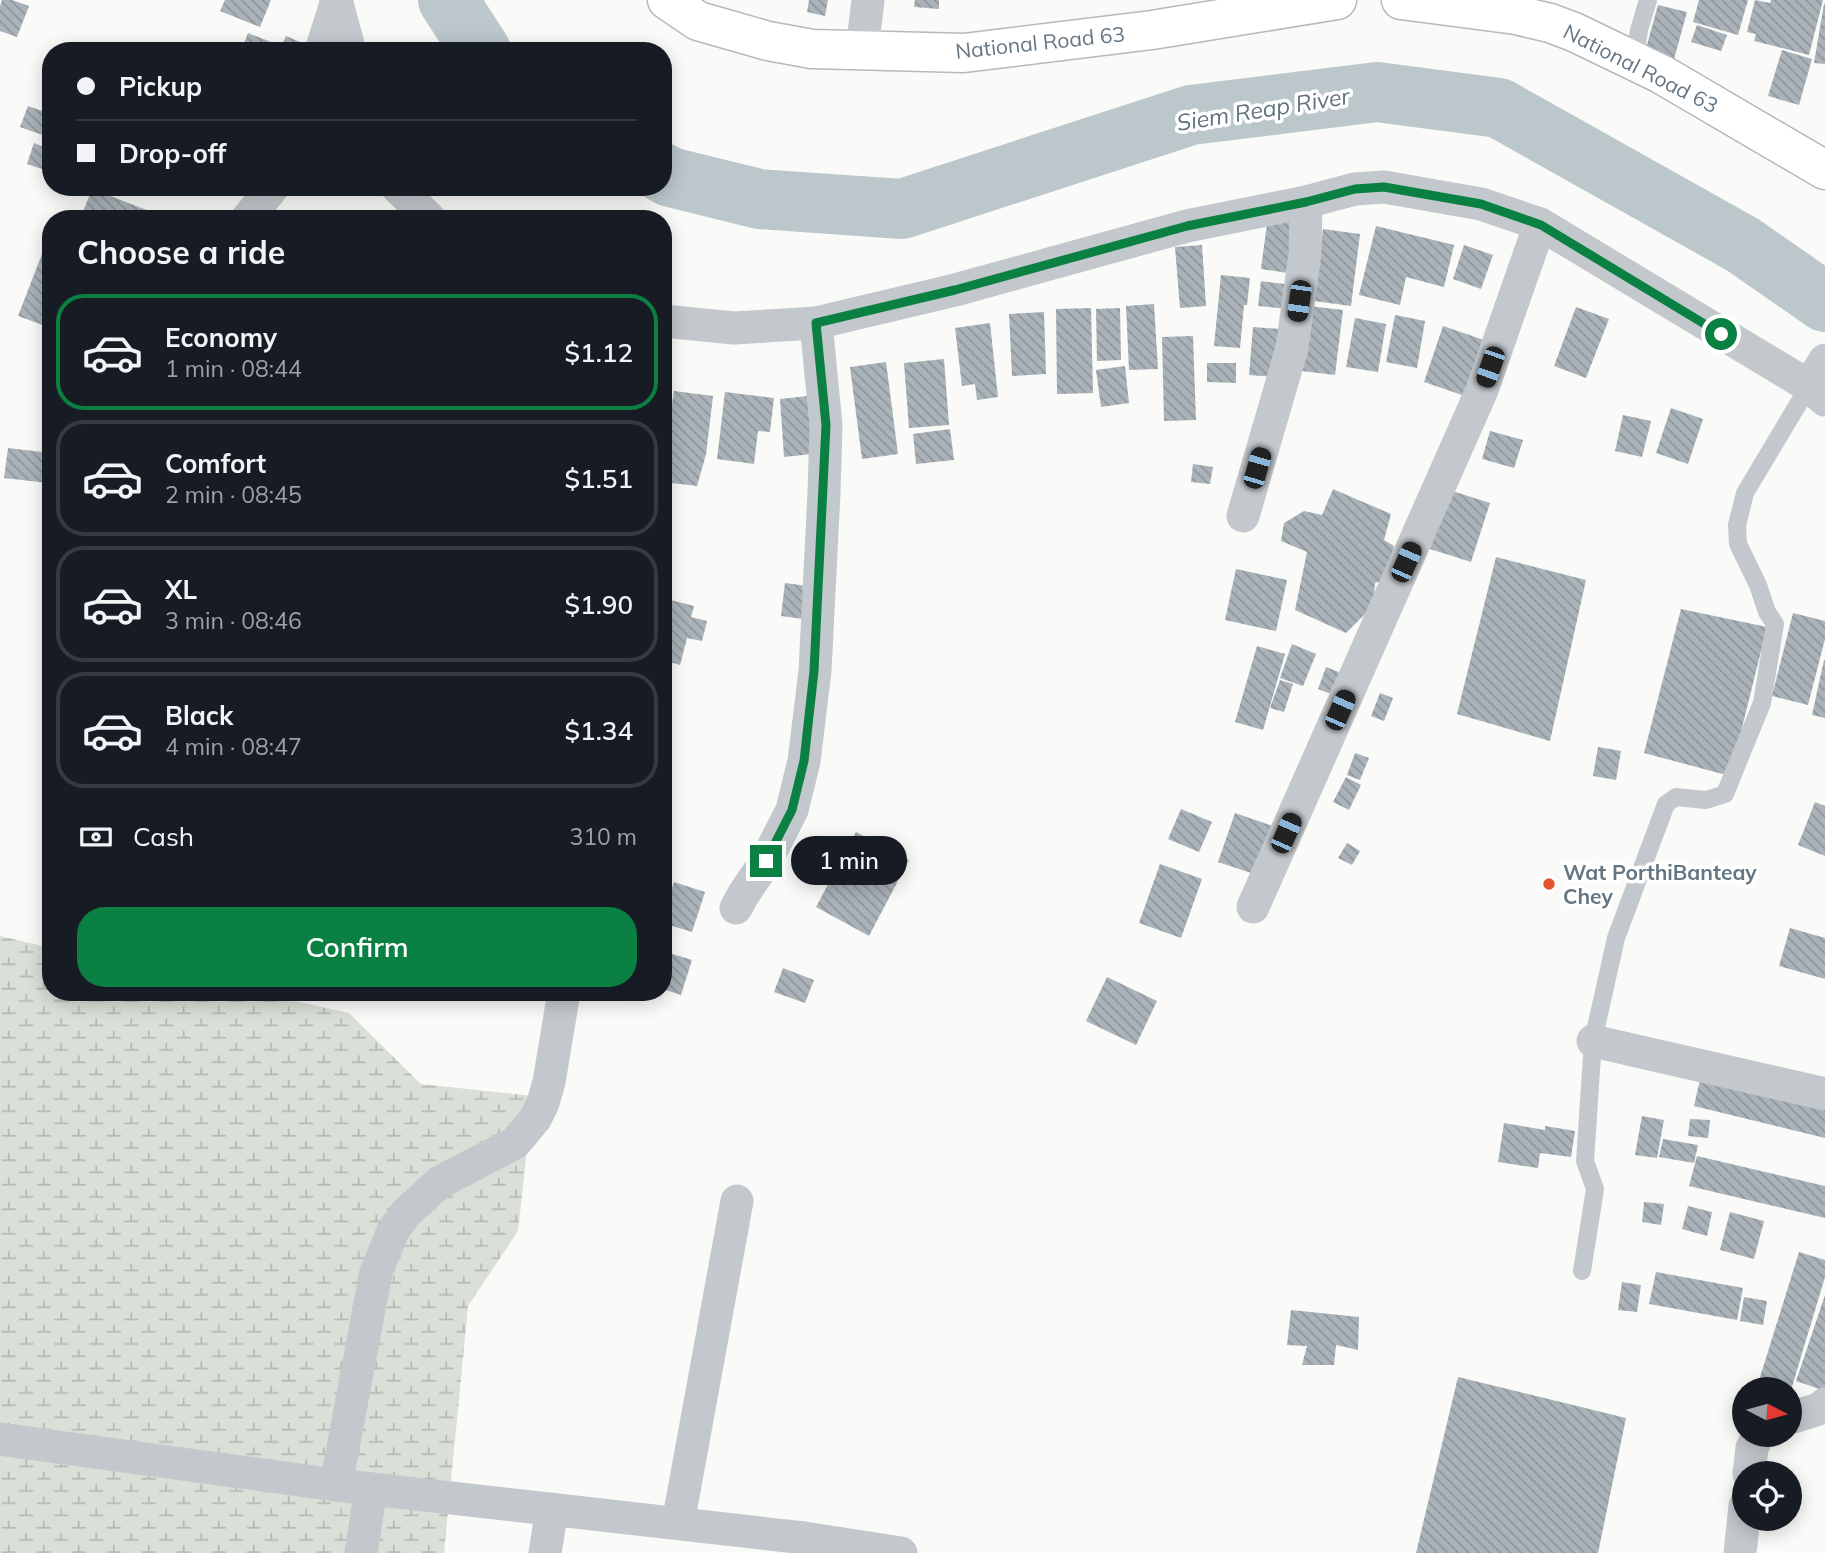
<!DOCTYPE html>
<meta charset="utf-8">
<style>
:root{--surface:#171b24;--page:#242831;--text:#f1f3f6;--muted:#9ea1a6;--line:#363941;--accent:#0b8043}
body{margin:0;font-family:Mulish,sans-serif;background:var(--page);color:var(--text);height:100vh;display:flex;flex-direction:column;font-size:26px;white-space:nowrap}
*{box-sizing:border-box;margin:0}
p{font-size:23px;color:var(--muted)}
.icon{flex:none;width:38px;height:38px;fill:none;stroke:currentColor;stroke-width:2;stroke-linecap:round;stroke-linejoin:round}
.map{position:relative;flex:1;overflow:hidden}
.panel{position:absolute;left:42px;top:210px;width:630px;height:791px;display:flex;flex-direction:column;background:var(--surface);border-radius:28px;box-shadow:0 4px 18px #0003}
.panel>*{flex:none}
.top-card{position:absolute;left:42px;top:42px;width:630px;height:154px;border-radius:28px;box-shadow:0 4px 18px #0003;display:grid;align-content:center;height:154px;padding:0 35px;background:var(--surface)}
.needle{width:46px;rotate:96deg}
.controls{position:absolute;left:1732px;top:1377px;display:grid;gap:14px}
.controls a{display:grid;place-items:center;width:70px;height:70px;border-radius:50%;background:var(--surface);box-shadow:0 4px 18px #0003;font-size:35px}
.end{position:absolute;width:32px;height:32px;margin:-16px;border:9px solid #0b8043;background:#fff;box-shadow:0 0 0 4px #fff}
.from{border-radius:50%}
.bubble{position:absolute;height:49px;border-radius:24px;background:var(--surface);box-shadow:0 4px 18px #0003;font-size:23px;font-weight:600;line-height:49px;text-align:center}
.car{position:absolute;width:21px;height:42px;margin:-21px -10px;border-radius:9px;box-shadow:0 0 5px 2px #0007;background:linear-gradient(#222 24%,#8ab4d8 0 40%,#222 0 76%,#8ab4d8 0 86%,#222 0)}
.top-card b{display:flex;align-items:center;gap:24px;height:66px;font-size:26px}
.top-card b+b{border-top:2px solid var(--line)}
.top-card i{width:18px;height:18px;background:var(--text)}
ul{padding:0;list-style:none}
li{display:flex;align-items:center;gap:21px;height:116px;margin:0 14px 10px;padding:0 21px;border:4px solid var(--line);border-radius:28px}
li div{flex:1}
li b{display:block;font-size:26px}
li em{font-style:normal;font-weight:600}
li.current{border-color:var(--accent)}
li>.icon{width:63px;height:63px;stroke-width:1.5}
h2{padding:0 35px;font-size:32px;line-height:84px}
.pay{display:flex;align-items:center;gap:18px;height:77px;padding:0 35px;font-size:26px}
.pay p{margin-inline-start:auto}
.action{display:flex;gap:14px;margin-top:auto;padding:14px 35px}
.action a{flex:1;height:80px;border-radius:28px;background:var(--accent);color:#fff;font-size:28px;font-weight:600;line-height:80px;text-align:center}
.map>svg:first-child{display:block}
.wetland{fill:url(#wetland-marsh)}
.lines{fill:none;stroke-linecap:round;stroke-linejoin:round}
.river{stroke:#bbc7cb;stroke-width:60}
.building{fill:url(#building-back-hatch)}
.secondary-casing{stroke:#b3babf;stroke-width:41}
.lane{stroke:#c3c8cc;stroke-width:18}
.street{stroke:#c3c8cc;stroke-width:33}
.secondary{stroke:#fff;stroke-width:38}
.route{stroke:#0b8043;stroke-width:9}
.poi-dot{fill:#e4572e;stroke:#fff;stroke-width:2.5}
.labels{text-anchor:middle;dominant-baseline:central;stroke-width:7;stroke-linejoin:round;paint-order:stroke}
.street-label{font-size:21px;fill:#657683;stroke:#fff}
.poi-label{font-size:21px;font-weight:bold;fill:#657683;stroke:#fff;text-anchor:start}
.water-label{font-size:23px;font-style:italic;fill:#60757c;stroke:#fff}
</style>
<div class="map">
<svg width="1825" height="1553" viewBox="0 0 1825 1553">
<defs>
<pattern id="wetland-marsh" width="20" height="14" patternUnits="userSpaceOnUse" patternTransform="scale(1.75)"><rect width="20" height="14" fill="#dadfd7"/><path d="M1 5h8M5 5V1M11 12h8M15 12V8" fill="none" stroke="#b4b9b4"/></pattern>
<pattern id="building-back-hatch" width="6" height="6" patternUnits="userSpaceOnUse" patternTransform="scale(1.75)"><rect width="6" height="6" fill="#aab3b9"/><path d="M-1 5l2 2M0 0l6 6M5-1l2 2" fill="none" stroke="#8e969c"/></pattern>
</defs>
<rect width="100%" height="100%" fill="#fafaf8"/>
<polygon class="wetland" points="0,936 51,948 51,992 254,992 349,1013 421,1084 533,1096 518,1231 468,1306 444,1553 0,1553"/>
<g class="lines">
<g class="river">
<polyline points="448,0 481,51"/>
<polyline points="663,173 670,177 759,199 902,209 1191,115 1377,92 1499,108 1743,245 1825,302"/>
</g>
</g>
<g class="building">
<polygon points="2,0 12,0 29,6 17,37 0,31 0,6"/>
<polygon points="225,0 271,0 260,27 220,11"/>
<polygon points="809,0 828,0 825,16 807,12"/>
<polygon points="915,0 939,0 939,9 914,7"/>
<polygon points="1699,0 1748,0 1738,35 1693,22"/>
<polygon points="1755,0 1770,3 1771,0 1823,0 1809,55 1754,41 1756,34 1747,32"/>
<polygon points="1824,4 1825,4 1825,64 1814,63"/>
<polygon points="1658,5 1687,12 1674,59 1645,52"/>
<polygon points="1697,25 1727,35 1721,51 1691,42"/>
<polygon points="248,33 276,44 273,51 241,51"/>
<polygon points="286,36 321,51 279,51"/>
<polygon points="1782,50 1812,59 1799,105 1768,96"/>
<polygon points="28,106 51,114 51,138 20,127"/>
<polygon points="34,143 51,150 51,172 27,164"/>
<polygon points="92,189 157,214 156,219 80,219"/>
<polygon points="1268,216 1296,220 1288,273 1261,269"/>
<polygon points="1376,226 1454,245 1444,287 1406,277 1400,305 1359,295"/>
<polygon points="1323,229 1360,234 1351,306 1314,301"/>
<polygon points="49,236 51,236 51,328 18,316"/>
<polygon points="1202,245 1206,306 1180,308 1175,247"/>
<polygon points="1464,245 1493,255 1481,289 1453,279"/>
<polygon points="1221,275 1250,278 1247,305 1244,305 1240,348 1214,346"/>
<polygon points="1261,281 1292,285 1289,309 1258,306"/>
<polygon points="1154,304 1158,369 1129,370 1126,306"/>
<polygon points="1309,306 1343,310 1335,375 1302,371"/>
<polygon points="1576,307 1609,319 1586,378 1554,366"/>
<polygon points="1091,308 1093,393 1057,394 1056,309"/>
<polygon points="1120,308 1121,360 1097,361 1096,309"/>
<polygon points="1044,312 1046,374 1012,376 1009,314"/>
<polygon points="1395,315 1425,321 1417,368 1386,362"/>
<polygon points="1355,318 1386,324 1378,372 1346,367"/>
<polygon points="990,323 998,397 977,400 975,384 962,386 955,328"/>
<polygon points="1443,326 1484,340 1465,396 1424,382"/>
<polygon points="1253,327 1280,329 1276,377 1249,375"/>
<polygon points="1193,336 1196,420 1164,421 1162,337"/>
<polygon points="944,359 949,425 909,428 904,363"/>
<polygon points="886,362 898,454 862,459 850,367"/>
<polygon points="1207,363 1236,363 1236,383 1207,382"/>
<polygon points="1125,366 1129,403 1101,407 1096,370"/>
<polygon points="674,391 713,396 706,454 697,486 663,482 663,463"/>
<polygon points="725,392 774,398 770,432 758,431 754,464 717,459"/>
<polygon points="817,395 822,453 784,457 780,399"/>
<polygon points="1671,408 1703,419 1688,464 1656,453"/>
<polygon points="1623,415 1651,421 1642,457 1615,451"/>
<polygon points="950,429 954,460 916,464 913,434"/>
<polygon points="1490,431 1523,440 1514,468 1482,459"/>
<polygon points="8,448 51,453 48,483 4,478"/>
<polygon points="1193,464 1213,467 1210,484 1191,482"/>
<polygon points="1333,489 1391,514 1384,540 1394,546 1387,579 1375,583 1374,594 1365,614 1346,633 1295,610 1307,552 1281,541 1284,523 1304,511 1322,515"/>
<polygon points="1449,490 1490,503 1471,562 1430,549"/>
<polygon points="1496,557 1586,580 1550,741 1457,714"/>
<polygon points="1236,569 1287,580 1276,631 1225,620"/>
<polygon points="785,583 808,586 803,619 781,616"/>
<polygon points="663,598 694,606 691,617 707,621 702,641 687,638 680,665 663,660"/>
<polygon points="1681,609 1767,627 1730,776 1644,753"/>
<polygon points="1793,613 1825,621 1825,639 1808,705 1772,696"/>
<polygon points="1292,644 1316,654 1303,686 1280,678"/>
<polygon points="1257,646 1285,654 1263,730 1235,722"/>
<polygon points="1824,660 1825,660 1825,718 1812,715"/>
<polygon points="1326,667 1339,672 1331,694 1318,689"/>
<polygon points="1280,680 1293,684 1284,712 1270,708"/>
<polygon points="1380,693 1393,698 1384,721 1371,716"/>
<polygon points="1598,747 1621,751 1616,780 1593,776"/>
<polygon points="1355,753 1369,758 1360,780 1347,775"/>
<polygon points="1346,777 1361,785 1349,810 1333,802"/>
<polygon points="1815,802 1825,806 1825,856 1798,845"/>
<polygon points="1181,809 1212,822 1199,852 1168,839"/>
<polygon points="1235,813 1281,829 1263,877 1218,862"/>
<polygon points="856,832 909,860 869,936 816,907"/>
<polygon points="1347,843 1360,851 1352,865 1338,858"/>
<polygon points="1160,864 1202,879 1181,938 1139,923"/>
<polygon points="674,882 705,892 692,932 663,923 663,915"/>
<polygon points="1790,928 1825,938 1825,979 1779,966"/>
<polygon points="663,951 692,960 681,995 663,989"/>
<polygon points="783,968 814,980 805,1003 774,992"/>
<polygon points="1107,977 1157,1001 1136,1045 1086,1021"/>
<polygon points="1701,1075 1825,1105 1825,1138 1694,1106"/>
<polygon points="1642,1116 1664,1120 1657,1158 1635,1155"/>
<polygon points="1690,1119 1710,1120 1708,1138 1688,1136"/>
<polygon points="1504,1123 1545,1130 1545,1126 1575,1131 1571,1157 1540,1153 1538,1168 1498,1162"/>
<polygon points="1663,1139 1698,1145 1694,1163 1659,1157"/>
<polygon points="1697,1156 1825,1186 1825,1218 1689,1186"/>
<polygon points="1644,1202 1664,1204 1661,1225 1642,1222"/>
<polygon points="1688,1206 1712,1212 1707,1236 1682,1229"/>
<polygon points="1730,1212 1764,1221 1754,1259 1720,1250"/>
<polygon points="1799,1252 1825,1260 1825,1277 1791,1390 1756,1390"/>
<polygon points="1656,1272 1743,1288 1737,1320 1649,1304"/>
<polygon points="1622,1282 1641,1285 1637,1312 1618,1310"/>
<polygon points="1825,1295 1825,1391 1796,1381"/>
<polygon points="1744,1297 1767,1301 1763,1325 1740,1321"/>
<polygon points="1291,1310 1359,1317 1358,1350 1336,1345 1334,1365 1302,1365 1307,1346 1287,1345"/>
<polygon points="1458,1377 1626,1418 1598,1553 1416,1553"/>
</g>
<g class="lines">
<defs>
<g id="secondary">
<polyline points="667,0 698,21 768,41 812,49 964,53 1152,30 1337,0"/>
<polyline points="1401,0 1516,15 1550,23 1574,32 1661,74 1825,170"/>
</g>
</defs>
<use href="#secondary" class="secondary-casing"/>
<g class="lane">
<polyline points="1634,61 1639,30 1648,0"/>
<polyline points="1582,1271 1595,1189 1585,1161 1593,1041 1616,938 1666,804 1676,797 1706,800 1725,794 1762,703 1775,624 1767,612 1758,585 1738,544 1737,525 1745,493 1809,386"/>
</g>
<g class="street">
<polyline points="336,0 350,51"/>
<polyline points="862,50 868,0"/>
<polyline points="321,51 337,0"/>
<polyline points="397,187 430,219"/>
<polyline points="247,219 273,187"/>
<polyline points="663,321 734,328 816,323 955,290 1187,226 1306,202 1355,189 1384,187 1481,204 1540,224 1809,386 1825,400"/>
<polyline points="1809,386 1825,360"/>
<polyline points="1243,516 1292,348 1305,254 1306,202"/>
<polyline points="1253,907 1482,390 1540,224"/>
<polyline points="736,908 743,895 766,861 792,810 804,761 815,671 824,493 826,425 816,323"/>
<polyline points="1593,1041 1825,1094"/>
<polyline points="1790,1418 1819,1409 1825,1404"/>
<polyline points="0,1439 336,1485 804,1538 901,1553"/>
<polyline points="1749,1474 1752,1448 1758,1435"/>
<polyline points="336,1485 376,1272 393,1231 406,1213 440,1182 515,1143 535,1119 543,1103 549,1082 564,992"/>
<polyline points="678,1523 737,1201"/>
<polyline points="361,1553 371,1489"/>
<polyline points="545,1553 552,1509"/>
<polyline points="1740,1553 1745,1506"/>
</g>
<use href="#secondary" class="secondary"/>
</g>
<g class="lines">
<polyline class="route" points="766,861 792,810 804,761 814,671 826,425 816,323 955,290 1187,226 1306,202 1355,189 1384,187 1481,204 1541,225 1721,334"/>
</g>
<circle class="poi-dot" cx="1549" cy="884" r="7"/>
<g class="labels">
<g class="street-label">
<text transform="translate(1040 42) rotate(-6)">National Road 63</text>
<text transform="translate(1641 68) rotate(27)">National Road 63</text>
</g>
<g class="poi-label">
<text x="1563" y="872">Wat PorthiBanteay<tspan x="1563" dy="24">Chey</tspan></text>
</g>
<g class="water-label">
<text transform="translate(1263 109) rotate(-9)">Siem Reap River</text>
</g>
</g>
</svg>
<div class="controls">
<a><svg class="needle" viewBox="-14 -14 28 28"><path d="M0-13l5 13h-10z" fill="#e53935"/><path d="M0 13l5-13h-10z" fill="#9ea1a6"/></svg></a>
<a><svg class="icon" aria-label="locate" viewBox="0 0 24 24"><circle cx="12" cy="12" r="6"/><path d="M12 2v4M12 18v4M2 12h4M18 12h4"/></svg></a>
</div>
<i class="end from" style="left:1721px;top:334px"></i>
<i class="end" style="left:766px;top:861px"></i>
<div class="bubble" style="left:791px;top:836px;width:116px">1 min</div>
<i class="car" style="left:1299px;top:301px;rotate:188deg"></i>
<i class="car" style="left:1490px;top:367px;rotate:199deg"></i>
<i class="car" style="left:1257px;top:468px;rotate:16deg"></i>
<i class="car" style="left:1406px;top:562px;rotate:24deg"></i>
<i class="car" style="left:1340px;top:710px;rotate:24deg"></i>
<i class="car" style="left:1286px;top:833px;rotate:24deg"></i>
<div class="top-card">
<b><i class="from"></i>Pickup</b>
<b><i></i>Drop-off</b>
</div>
<section class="panel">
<h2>Choose a ride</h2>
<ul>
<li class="current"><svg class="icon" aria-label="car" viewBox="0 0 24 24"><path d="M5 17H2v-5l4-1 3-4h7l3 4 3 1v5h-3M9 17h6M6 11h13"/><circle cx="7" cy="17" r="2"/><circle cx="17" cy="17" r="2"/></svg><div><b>Economy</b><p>1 min · 08:44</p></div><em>$1.12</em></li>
<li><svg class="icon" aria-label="car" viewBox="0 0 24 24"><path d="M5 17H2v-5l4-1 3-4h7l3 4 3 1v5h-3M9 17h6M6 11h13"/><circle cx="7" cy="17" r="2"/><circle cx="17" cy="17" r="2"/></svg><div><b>Comfort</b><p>2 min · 08:45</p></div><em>$1.51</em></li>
<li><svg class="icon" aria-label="car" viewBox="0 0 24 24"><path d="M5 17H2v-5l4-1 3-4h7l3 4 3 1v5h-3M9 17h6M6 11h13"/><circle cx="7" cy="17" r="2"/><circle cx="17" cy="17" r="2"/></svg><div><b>XL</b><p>3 min · 08:46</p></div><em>$1.90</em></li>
<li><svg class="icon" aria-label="car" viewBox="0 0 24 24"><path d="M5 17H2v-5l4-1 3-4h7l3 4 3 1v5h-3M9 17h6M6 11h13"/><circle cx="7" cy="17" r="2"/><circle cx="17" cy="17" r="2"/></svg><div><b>Black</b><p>4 min · 08:47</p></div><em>$1.34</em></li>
</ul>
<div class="pay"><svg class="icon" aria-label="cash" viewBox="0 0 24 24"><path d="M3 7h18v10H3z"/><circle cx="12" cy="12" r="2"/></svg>Cash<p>310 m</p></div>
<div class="action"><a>Confirm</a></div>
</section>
</div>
